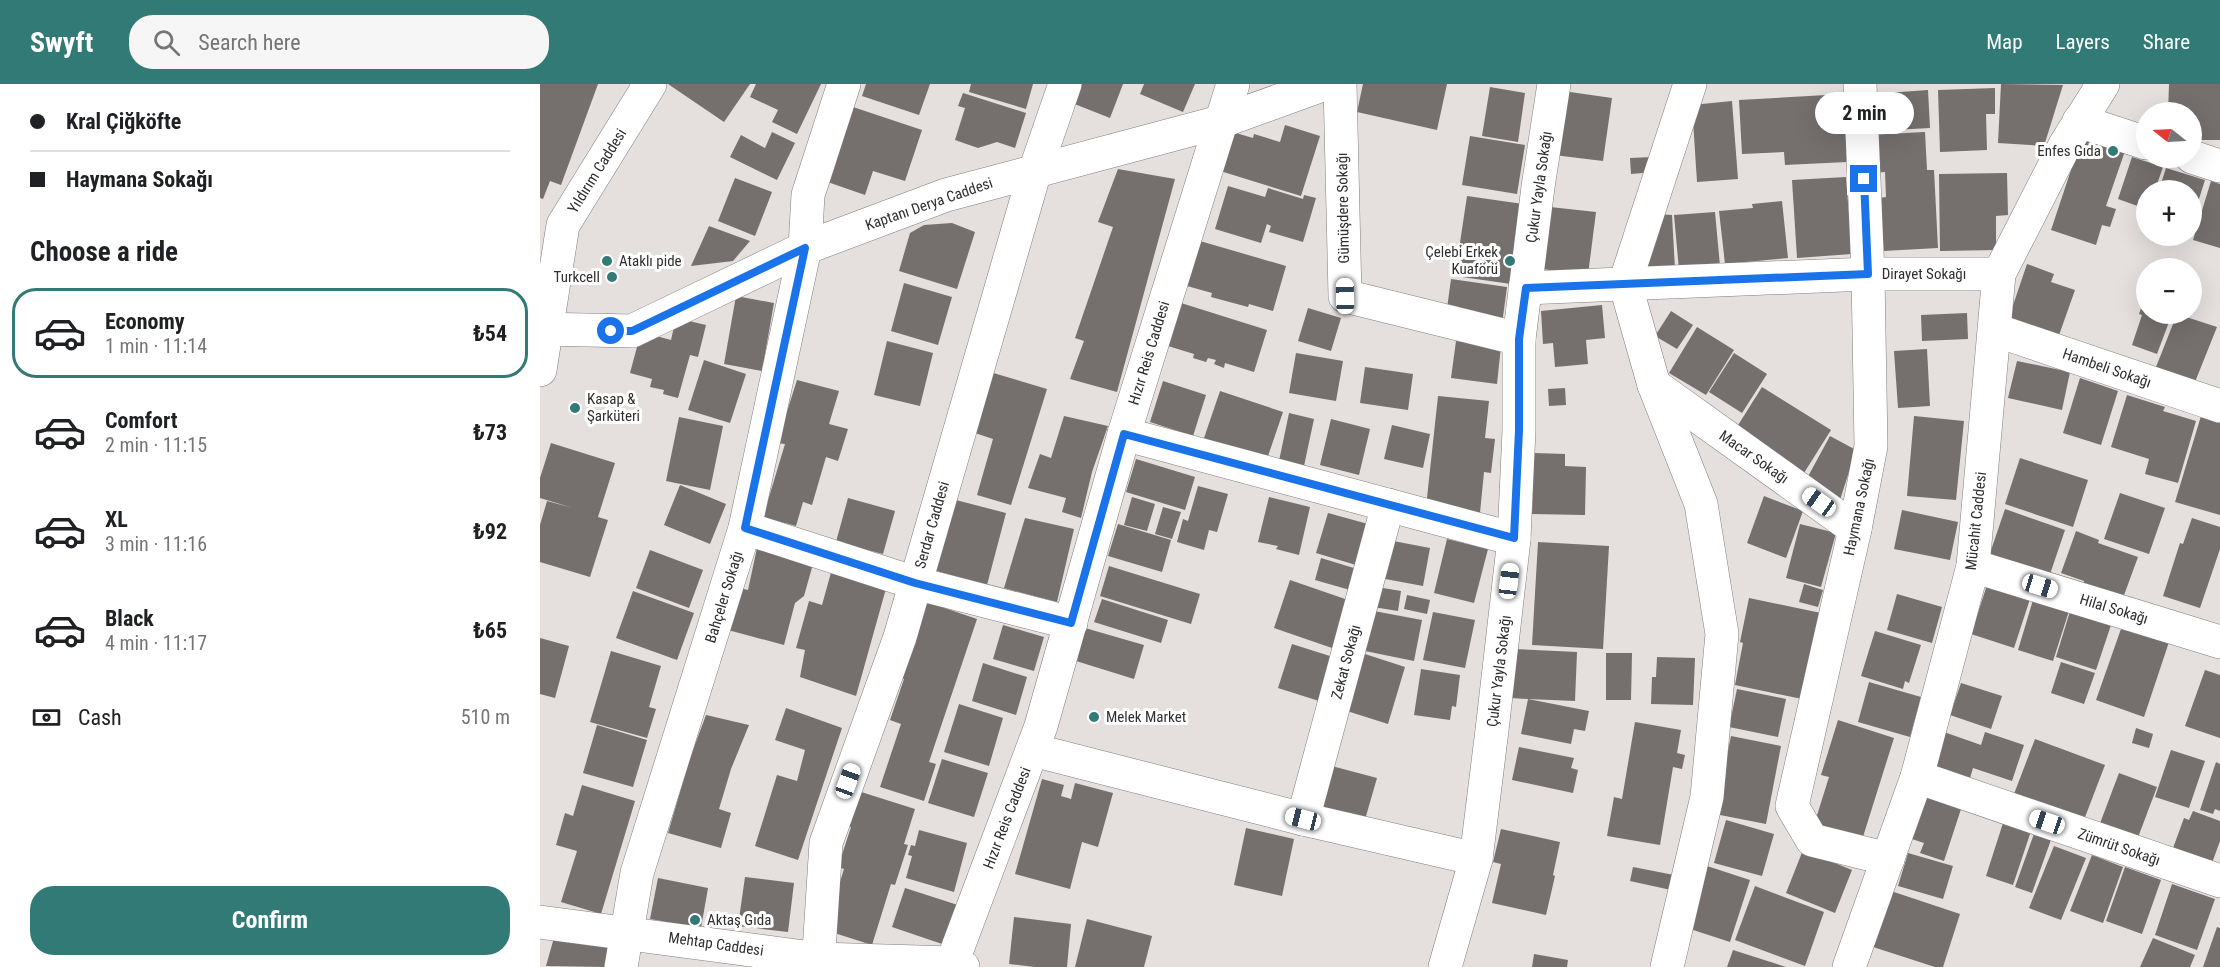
<!DOCTYPE html>
<meta charset="utf-8">
<style>
:root{--surface:#fff;--page:#f6f6f6;--text:#202124;--muted:#757577;--line:#e0e0e0;--accent:#327a75}
body{margin:0;font-family:"Roboto Condensed",sans-serif;background:var(--page);color:var(--text);height:100vh;display:flex;flex-direction:column;font-size:22px;white-space:nowrap}
*{box-sizing:border-box;margin:0}
p{font-size:20px;color:var(--muted)}
.icon{flex:none;width:33px;height:33px;fill:none;stroke:currentColor;stroke-width:2;stroke-linecap:round;stroke-linejoin:round}
.map{position:relative;flex:1;overflow:hidden}
.panel{display:flex;flex-direction:column;background:var(--surface);width:540px}
.panel>*{flex:none}
.hud{display:grid;align-content:center;height:132px;padding:0 30px;background:var(--surface)}
.needle{width:39px;rotate:288deg}
.tools{position:absolute;left:1596px;top:18px;display:grid;gap:12px}
.tools a{display:grid;place-items:center;width:66px;height:66px;border-radius:50%;background:var(--surface);box-shadow:0 6px 24px #0002;font-size:30px}
.end{position:absolute;width:27px;height:27px;margin:-14px;border:8px solid #1a73e8;background:#fff;box-shadow:0 0 0 3px #fff}
.from{border-radius:50%}
.bubble{position:absolute;height:42px;border-radius:21px;background:var(--surface);box-shadow:0 6px 24px #0002;font-size:20px;font-weight:700;line-height:42px;text-align:center}
.car{position:absolute;width:18px;height:36px;margin:-18px -9px;border-radius:8px;box-shadow:0 0 4px 2px #0007;background:linear-gradient(#fff 24%,#345 0 40%,#fff 0 76%,#345 0 86%,#fff 0)}
.hud b{display:flex;align-items:center;gap:21px;height:57px;font-size:22px}
.hud b+b{border-top:2px solid var(--line)}
.hud i{width:15px;height:15px;background:var(--text)}
ul{padding:0;list-style:none}
li{display:flex;align-items:center;gap:18px;height:90px;margin:0 12px 9px;padding:0 18px;border:3px solid transparent;border-radius:24px}
li div{flex:1}
li b{display:block;font-size:22px}
li em{font-style:normal;font-weight:700}
li.current{border-color:var(--accent)}
li>.icon{width:54px;height:54px;stroke-width:1.5}
h2{padding:0 30px;font-size:27px;line-height:72px}
.pay{display:flex;align-items:center;gap:15px;height:66px;padding:0 30px;font-size:22px}
.pay p{margin-inline-start:auto}
.primary-button{display:flex;gap:12px;margin-top:auto;padding:12px 30px}
.primary-button a{flex:1;height:69px;border-radius:24px;background:var(--accent);color:#fff;font-size:24px;font-weight:700;line-height:69px;text-align:center}
header{display:flex;align-items:center;gap:36px;box-sizing:border-box;height:84px;padding:0 30px;background:var(--accent);color:#fff}
header strong{font-size:28px}
nav{display:flex;gap:33px;margin-inline-start:auto;font-size:21px}
.search{width:420px;height:54px;background:var(--page);display:flex;align-items:center;gap:15px;box-sizing:border-box;padding:0 21px;border-radius:24px;color:var(--muted);font-size:22px}
main{display:flex;flex:1;min-height:0}
.map>svg:first-child{display:block}
.building{fill:#756f6e}
.lines{fill:none;stroke-linecap:round;stroke-linejoin:round}
.minor-casing{stroke:#837e7d;stroke-width:34}
.minor{stroke:#fff;stroke-width:33}
.route{stroke:#1a73e8;stroke-width:8}
.poi-dot{fill:#327a75;stroke:#fff;stroke-width:2}
.labels{text-anchor:middle;dominant-baseline:central;stroke-width:6;stroke-linejoin:round;paint-order:stroke}
.poi-label{font-size:15px;fill:#312f2e;stroke:#fff;text-anchor:start}
.street-label{font-size:15px;fill:#312f2e;stroke:#fff}
</style>
<header>
<strong>Swyft</strong>
<div class="search"><svg class="icon" aria-label="search" viewBox="0 0 24 24"><circle cx="10" cy="10" r="6"/><path d="M15 15l6 6"/></svg>Search here</div>
<nav><a>Map</a><a>Layers</a><a>Share</a></nav>
</header>
<main>
<section class="panel">
<div class="hud">
<b><i class="from"></i>Kral Çiğköfte</b>
<b><i></i>Haymana Sokağı</b>
</div>
<h2>Choose a ride</h2>
<ul>
<li class="current"><svg class="icon" aria-label="car" viewBox="0 0 24 24"><path d="M5 17H2v-5l4-1 3-4h7l3 4 3 1v5h-3M9 17h6M6 11h13"/><circle cx="7" cy="17" r="2"/><circle cx="17" cy="17" r="2"/></svg><div><b>Economy</b><p>1 min · 11:14</p></div><em>₺54</em></li>
<li><svg class="icon" aria-label="car" viewBox="0 0 24 24"><path d="M5 17H2v-5l4-1 3-4h7l3 4 3 1v5h-3M9 17h6M6 11h13"/><circle cx="7" cy="17" r="2"/><circle cx="17" cy="17" r="2"/></svg><div><b>Comfort</b><p>2 min · 11:15</p></div><em>₺73</em></li>
<li><svg class="icon" aria-label="car" viewBox="0 0 24 24"><path d="M5 17H2v-5l4-1 3-4h7l3 4 3 1v5h-3M9 17h6M6 11h13"/><circle cx="7" cy="17" r="2"/><circle cx="17" cy="17" r="2"/></svg><div><b>XL</b><p>3 min · 11:16</p></div><em>₺92</em></li>
<li><svg class="icon" aria-label="car" viewBox="0 0 24 24"><path d="M5 17H2v-5l4-1 3-4h7l3 4 3 1v5h-3M9 17h6M6 11h13"/><circle cx="7" cy="17" r="2"/><circle cx="17" cy="17" r="2"/></svg><div><b>Black</b><p>4 min · 11:17</p></div><em>₺65</em></li>
</ul>
<div class="pay"><svg class="icon" aria-label="cash" viewBox="0 0 24 24"><path d="M3 7h18v10H3z"/><circle cx="12" cy="12" r="2"/></svg>Cash<p>510 m</p></div>
<div class="primary-button"><a>Confirm</a></div>
</section>
<div class="map">
<svg width="1680" height="883" viewBox="0 0 1680 883">
<rect width="100%" height="100%" fill="#e5dfde"/>
<g class="building">
<polygon points="0,0 58,0 21,101 10,97 3,115 0,114"/>
<polygon points="128,0 210,0 184,38"/>
<polygon points="216,0 281,0 257,50 232,38 238,26 210,13"/>
<polygon points="326,0 390,0 379,31 322,12"/>
<polygon points="431,0 493,0 486,25 429,8"/>
<polygon points="534,0 583,0 570,34 527,17"/>
<polygon points="604,0 655,0 643,28 600,10"/>
<polygon points="823,0 907,0 897,46 817,28"/>
<polygon points="1461,0 1523,1 1504,62 1458,59"/>
<polygon points="1629,0 1680,0 1680,56 1652,56 1652,28 1628,28"/>
<polygon points="950,3 985,9 978,58 942,52"/>
<polygon points="1455,4 1455,30 1446,30 1447,66 1400,68 1398,6"/>
<polygon points="1388,6 1390,44 1335,47 1332,10"/>
<polygon points="1023,7 1072,14 1063,77 1014,71"/>
<polygon points="423,9 486,29 475,64 457,58 438,64 415,56 425,24 418,22"/>
<polygon points="1304,10 1307,78 1245,81 1244,68 1202,70 1199,16"/>
<polygon points="1192,17 1198,95 1157,98 1152,21"/>
<polygon points="304,20 382,46 365,97 333,87 325,111 279,95"/>
<polygon points="745,41 780,52 761,112 677,86 689,47 713,54 714,50 740,58"/>
<polygon points="232,48 255,59 237,96 190,73 201,51 225,64"/>
<polygon points="1385,48 1387,86 1394,86 1398,164 1343,167 1339,114 1346,113 1345,88 1331,89 1329,51"/>
<polygon points="930,52 985,61 977,110 922,101"/>
<polygon points="1542,53 1585,67 1566,122 1576,125 1570,143 1562,141 1556,161 1511,146"/>
<polygon points="1113,73 1114,88 1091,90 1090,74"/>
<polygon points="1592,73 1623,83 1615,106 1606,106 1606,125 1578,115"/>
<polygon points="1626,84 1665,96 1652,137 1652,106 1619,106"/>
<polygon points="578,85 635,95 577,308 530,295 544,257 535,254 573,143 558,138"/>
<polygon points="1467,89 1468,131 1456,132 1456,166 1400,167 1399,90"/>
<polygon points="1306,93 1312,170 1257,174 1252,96"/>
<polygon points="195,94 232,108 215,152 178,137"/>
<polygon points="1671,97 1680,100 1680,164 1653,156"/>
<polygon points="688,102 725,113 728,104 763,115 764,111 776,114 763,158 729,148 731,142 727,140 721,159 675,145"/>
<polygon points="927,112 983,120 971,200 915,192"/>
<polygon points="1242,117 1248,174 1185,180 1179,127 1213,124 1212,120"/>
<polygon points="1010,123 1056,128 1048,191 1002,185"/>
<polygon points="1175,128 1180,182 1139,186 1134,131"/>
<polygon points="1115,130 1132,131 1135,185 1100,187"/>
<polygon points="412,139 435,148 417,205 359,187 370,149 384,141"/>
<polygon points="169,142 210,157 193,177 151,182"/>
<polygon points="660,157 746,182 733,227 709,220 708,223 671,213 672,209 647,202"/>
<polygon points="1487,180 1514,190 1511,198 1535,206 1518,254 1468,236"/>
<polygon points="911,195 967,203 962,240 906,232"/>
<polygon points="1606,198 1606,230 1632,230 1617,270 1592,261 1602,231 1599,230 1606,210 1602,208"/>
<polygon points="364,199 412,213 398,261 351,247"/>
<polygon points="196,212 234,219 222,287 184,280"/>
<polygon points="641,219 727,246 714,288 685,279 684,284 674,280 676,276 668,274 666,278 653,274 654,270 628,262"/>
<polygon points="1062,221 1065,254 1046,256 1048,280 1015,283 1013,259 1003,260 1001,227"/>
<polygon points="768,224 801,234 791,267 758,257"/>
<polygon points="1131,227 1153,241 1137,265 1115,252"/>
<polygon points="1427,229 1428,255 1382,257 1381,231"/>
<polygon points="1637,230 1677,243 1653,303 1614,288"/>
<polygon points="136,234 166,241 158,273 150,271 138,314 123,310 124,306 110,303 112,295 90,289 101,248 131,256"/>
<polygon points="1157,243 1194,266 1166,311 1129,289"/>
<polygon points="347,257 393,269 380,322 334,311"/>
<polygon points="916,257 961,262 957,300 911,294"/>
<polygon points="1387,265 1390,322 1358,324 1354,267"/>
<polygon points="756,269 803,277 796,317 749,309"/>
<polygon points="1194,269 1227,290 1202,329 1169,308"/>
<polygon points="164,276 206,290 190,339 148,326"/>
<polygon points="1477,277 1530,288 1522,326 1468,314"/>
<polygon points="825,283 873,290 868,326 820,319"/>
<polygon points="450,288 507,305 471,421 437,411 453,355 432,348"/>
<polygon points="1540,294 1578,307 1561,361 1523,349"/>
<polygon points="257,296 299,307 289,340 308,345 298,377 286,373 272,421 263,418 256,442 223,433 245,360 237,359"/>
<polygon points="623,297 666,311 653,352 610,338"/>
<polygon points="1222,303 1291,346 1264,389 1195,346"/>
<polygon points="1025,304 1026,321 1009,322 1008,305"/>
<polygon points="680,307 743,328 726,378 663,357"/>
<polygon points="1587,311 1625,323 1623,327 1656,337 1638,399 1605,390 1609,375 1571,363"/>
<polygon points="898,312 949,317 945,354 955,355 951,389 944,388 940,429 886,423"/>
<polygon points="749,329 774,335 764,382 739,377"/>
<polygon points="524,332 568,342 552,388 541,434 522,428 526,414 488,404 500,370 511,374"/>
<polygon points="1374,332 1424,337 1416,416 1367,412"/>
<polygon points="1661,332 1680,338 1680,431 1635,418"/>
<polygon points="139,333 183,342 170,406 126,397"/>
<polygon points="791,335 830,345 819,391 780,381"/>
<polygon points="852,341 890,350 883,384 844,375"/>
<polygon points="1290,352 1316,366 1299,419 1265,398"/>
<polygon points="11,359 75,379 58,433 68,436 50,493 0,478 0,441 7,417 33,424 0,414 0,394"/>
<polygon points="994,369 1025,370 1025,382 1046,383 1045,431 992,430"/>
<polygon points="1480,374 1548,396 1533,443 1465,420"/>
<polygon points="596,375 655,393 645,426 586,408"/>
<polygon points="140,401 186,420 170,460 124,441"/>
<polygon points="658,402 688,410 677,448 669,446 664,466 637,458 643,435 648,437"/>
<polygon points="1580,409 1625,424 1609,470 1564,455"/>
<polygon points="1224,412 1263,427 1246,474 1207,459"/>
<polygon points="592,413 615,420 607,447 584,441"/>
<polygon points="729,413 770,423 759,471 736,465 738,462 718,458"/>
<polygon points="308,414 355,427 343,470 296,458"/>
<polygon points="412,415 466,429 447,501 393,486"/>
<polygon points="623,423 641,428 632,455 615,450"/>
<polygon points="1465,425 1525,446 1507,499 1447,478"/>
<polygon points="1362,426 1418,438 1410,476 1354,465"/>
<polygon points="788,429 828,440 816,481 776,469"/>
<polygon points="485,434 534,445 517,518 464,504"/>
<polygon points="1652,434 1680,443 1680,465 1660,524 1623,512 1640,459 1643,460"/>
<polygon points="578,440 631,456 622,488 568,472"/>
<polygon points="1260,440 1296,449 1281,503 1246,494"/>
<polygon points="1536,447 1559,456 1558,459 1598,473 1583,514 1544,500 1544,497 1521,489"/>
<polygon points="907,455 948,465 934,519 894,509"/>
<polygon points="848,456 890,464 883,502 840,494"/>
<polygon points="998,458 1069,462 1063,565 992,561"/>
<polygon points="217,464 273,480 264,512 255,519 244,561 188,546 199,504 208,506"/>
<polygon points="110,466 163,486 149,524 96,504"/>
<polygon points="781,474 817,485 810,506 775,496"/>
<polygon points="569,482 660,510 651,540 560,512"/>
<polygon points="292,485 347,501 316,612 260,593 265,566 256,564 269,517 282,521"/>
<polygon points="750,496 808,516 792,564 734,544"/>
<polygon points="1448,498 1491,512 1474,564 1431,550"/>
<polygon points="1264,500 1283,506 1278,523 1259,518"/>
<polygon points="837,503 861,507 858,527 833,523"/>
<polygon points="93,507 154,529 137,576 76,554"/>
<polygon points="1357,510 1402,523 1392,559 1347,546"/>
<polygon points="867,511 890,516 887,530 864,525"/>
<polygon points="1209,514 1281,529 1262,615 1195,601 1203,559 1200,558"/>
<polygon points="562,515 628,536 621,559 554,538"/>
<polygon points="1493,516 1529,527 1513,577 1478,566"/>
<polygon points="384,517 437,535 389,678 396,680 384,717 340,703 361,640 350,636 364,595 359,593"/>
<polygon points="1531,524 1572,538 1556,586 1516,573"/>
<polygon points="834,527 882,536 874,577 825,567"/>
<polygon points="893,528 935,536 925,584 883,576"/>
<polygon points="463,541 504,553 494,587 453,575"/>
<polygon points="1582,542 1629,558 1604,633 1556,616"/>
<polygon points="545,544 604,561 594,595 536,577"/>
<polygon points="1335,547 1381,561 1369,599 1365,597 1363,605 1321,592"/>
<polygon points="0,554 29,562 15,614 0,610"/>
<polygon points="752,560 793,573 779,617 738,604"/>
<polygon points="973,565 1037,568 1035,617 988,615 1049,627 1045,647 1034,645 1031,660 981,650 988,615 971,614"/>
<polygon points="71,567 121,582 109,623 116,625 107,654 50,638"/>
<polygon points="1066,569 1092,569 1091,616 1066,616"/>
<polygon points="825,570 865,583 848,640 807,627"/>
<polygon points="1117,573 1155,574 1153,621 1111,620 1112,593 1116,593"/>
<polygon points="1521,578 1555,589 1544,620 1511,609"/>
<polygon points="443,579 487,593 476,631 432,617"/>
<polygon points="881,585 920,591 916,623 912,622 910,636 874,631"/>
<polygon points="1665,586 1680,591 1680,654 1645,642"/>
<polygon points="1329,598 1381,613 1370,653 1318,638"/>
<polygon points="1421,599 1462,612 1451,645 1410,631"/>
<polygon points="1197,605 1246,615 1238,653 1189,643"/>
<polygon points="419,620 463,634 449,682 404,668"/>
<polygon points="246,624 302,644 258,776 215,762 237,691 257,697 265,666 235,656"/>
<polygon points="166,631 209,641 191,685 179,725 191,729 181,764 128,749 150,674"/>
<polygon points="1298,636 1354,654 1322,756 1274,741 1289,693 1281,691"/>
<polygon points="1095,638 1141,646 1137,669 1145,671 1142,685 1133,683 1120,761 1067,752 1074,713 1082,715"/>
<polygon points="57,641 107,656 93,703 43,689"/>
<polygon points="1596,644 1613,650 1609,664 1592,659"/>
<polygon points="1401,647 1441,661 1445,648 1484,661 1472,697 1433,684 1428,701 1387,687"/>
<polygon points="1191,652 1241,662 1226,740 1175,730"/>
<polygon points="1495,655 1565,681 1542,741 1474,710"/>
<polygon points="979,663 1034,674 1031,684 1038,686 1033,709 972,696"/>
<polygon points="1631,666 1665,677 1649,724 1615,713"/>
<polygon points="402,675 448,689 434,733 388,719"/>
<polygon points="1676,678 1680,680 1680,727 1675,725 1673,730 1660,726"/>
<polygon points="788,681 837,694 824,739 777,727"/>
<polygon points="1579,689 1617,703 1597,756 1559,742"/>
<polygon points="502,695 524,701 521,712 531,715 535,699 573,709 558,763 542,758 530,805 475,790"/>
<polygon points="42,701 95,717 61,830 21,818 37,767 16,761 25,729 33,732"/>
<polygon points="318,707 375,725 364,760 368,761 355,801 351,800 332,861 285,846 304,785 298,783 311,743 308,742"/>
<polygon points="1381,708 1422,722 1404,777 1380,769 1384,759 1366,753"/>
<polygon points="1653,727 1680,737 1680,757 1668,790 1629,775 1644,734 1649,736"/>
<polygon points="1186,736 1234,750 1222,792 1174,779"/>
<polygon points="1463,739 1491,747 1473,801 1446,792"/>
<polygon points="706,744 754,755 742,812 694,801"/>
<polygon points="961,745 1020,758 1013,791 1015,792 1006,831 952,819 961,780 953,778"/>
<polygon points="379,746 427,759 414,808 366,794 372,772 368,771 371,761 375,762"/>
<polygon points="1495,747 1512,753 1492,809 1475,803"/>
<polygon points="1514,762 1546,774 1521,836 1489,824"/>
<polygon points="1263,766 1312,786 1295,829 1246,809"/>
<polygon points="1368,769 1413,782 1403,815 1358,802"/>
<polygon points="1552,771 1583,783 1563,839 1530,827"/>
<polygon points="1164,781 1210,796 1190,858 1144,843"/>
<polygon points="1093,783 1134,791 1131,806 1090,797"/>
<polygon points="1585,783 1621,796 1602,850 1566,837"/>
<polygon points="205,793 254,799 248,848 198,842"/>
<polygon points="118,794 168,804 161,844 110,835"/>
<polygon points="1632,800 1675,815 1657,866 1615,851"/>
<polygon points="1215,802 1284,828 1265,882 1195,856"/>
<polygon points="365,804 421,822 408,862 352,843"/>
<polygon points="1348,806 1420,830 1403,883 1395,883 1330,862"/>
<polygon points="474,833 531,840 527,883 495,883 469,880"/>
<polygon points="547,835 612,852 604,883 535,883"/>
<polygon points="1677,843 1680,844 1680,883 1663,883"/>
<polygon points="15,850 68,863 65,883 6,882"/>
<polygon points="1613,854 1655,871 1650,883 1600,883"/>
<polygon points="1193,866 1246,883 1187,883"/>
<polygon points="994,870 1028,876 1027,883 992,883"/>
</g>
<g class="lines">
<defs>
<g id="minor">
<polyline points="800,0 805,212 979,255"/>
<polyline points="1320,0 1328,190 1331,362 1315,445 1252,722 1272,756 1348,775"/>
<polyline points="1539,37 1606,59"/>
<polyline points="1652,73 1680,82"/>
<polyline points="985,204 1328,190 1459,190"/>
<polyline points="0,245 92,247 265,164 406,111 680,38 785,0"/>
<polyline points="1455,246 1680,322"/>
<polyline points="0,286 23,141 110,0"/>
<polyline points="1114,301 1315,445"/>
<polyline points="584,350 974,455"/>
<polyline points="205,444 375,499 531,539"/>
<polyline points="1433,482 1680,558"/>
<polyline points="493,666 763,735 936,775"/>
<polyline points="1377,693 1680,797"/>
<polyline points="763,735 848,421"/>
<polyline points="0,838 279,875 412,879 423,883"/>
<polyline points="412,879 501,642 584,350 693,0"/>
<polyline points="81,883 97,789 205,444 265,164 268,111 304,0"/>
<polyline points="278,883 286,759 360,553 495,87 525,0"/>
<polyline points="905,883 936,775 952,646 974,455 979,346 979,255 998,103 1014,0"/>
<polyline points="1127,883 1167,713 1182,550 1161,420 1114,301 1085,199 1150,0"/>
<polyline points="1309,883 1377,693 1433,482 1459,190 1525,61 1563,0"/>
</g>
</defs>
<use href="#minor" class="minor-casing"/>
<use href="#minor" class="minor"/>
</g>
<g class="lines">
<polyline class="route" points="71,247 92,247 265,164 205,444 375,499 531,539 584,350 974,454 979,346 979,255 986,204 1328,190 1324,95"/>
</g>
<g class="poi-dot">
<circle cx="1573" cy="67" r="6"/>
<circle cx="67" cy="177" r="6"/>
<circle cx="970" cy="177" r="6"/>
<circle cx="72" cy="193" r="6"/>
<circle cx="35" cy="324" r="6"/>
<circle cx="554" cy="633" r="6"/>
<circle cx="155" cy="836" r="6"/>
</g>
<g class="labels">
<g class="poi-label">
<text x="1561" y="67" text-anchor="end">Enfes Gıda</text>
<text x="958" y="168" text-anchor="end">Çelebi Erkek<tspan x="958" dy="17">Kuaförü</tspan></text>
<text x="79" y="177">Ataklı pide</text>
<text x="60" y="193" text-anchor="end">Turkcell</text>
<text x="47" y="315">Kasap &amp;<tspan x="47" dy="17">Şarküteri</tspan></text>
<text x="566" y="633">Melek Market</text>
<text x="167" y="836">Aktaş Gıda</text>
</g>
<g class="street-label">
<text transform="translate(57 87) rotate(-58)">Yıldırım Caddesi</text>
<text transform="translate(999 103) rotate(-82)">Çukur Yayla Sokağı</text>
<text transform="translate(389 120) rotate(-19)">Kaptanı Derya Caddesi</text>
<text transform="translate(803 124) rotate(-91)">Gümüşdere Sokağı</text>
<text x="1384" y="190">Dirayet Sokağı</text>
<text transform="translate(609 269) rotate(-73)">Hızır Reis Caddesi</text>
<text transform="translate(1567 284) rotate(19)">Hambeli Sokağı</text>
<text transform="translate(1214 373) rotate(35)">Macar Sokağı</text>
<text transform="translate(1319 423) rotate(-78)">Haymana Sokağı</text>
<text transform="translate(1436 437) rotate(-84)">Mücahit Caddesi</text>
<text transform="translate(392 441) rotate(-74)">Serdar Caddesi</text>
<text transform="translate(184 513) rotate(-73)">Bahçeler Sokağı</text>
<text transform="translate(1574 525) rotate(17)">Hilal Sokağı</text>
<text transform="translate(806 578) rotate(-75)">Zekat Sokağı</text>
<text transform="translate(959 587) rotate(-83)">Çukur Yayla Sokağı</text>
<text transform="translate(467 734) rotate(-69)">Hızır Reis Caddesi</text>
<text transform="translate(1579 763) rotate(19)">Zümrüt Sokağı</text>
<text transform="translate(176 860) rotate(8)">Mehtap Caddesi</text>
</g>
</g>
</svg>
<div class="tools">
<a><svg class="needle" viewBox="-14 -14 28 28"><path d="M0-13l5 13h-10z" fill="#e53935"/><path d="M0 13l5-13h-10z" fill="#757577"/></svg></a>
<a>+</a>
<a>−</a>
</div>
<i class="end from" style="left:71px;top:247px"></i>
<i class="end" style="left:1324px;top:95px"></i>
<div class="bubble" style="left:1275px;top:8px;width:99px">2 min</div>
<i class="car" style="left:805px;top:212px;rotate:359deg"></i>
<i class="car" style="left:1279px;top:418px;rotate:305deg"></i>
<i class="car" style="left:969px;top:497px;rotate:7deg"></i>
<i class="car" style="left:1500px;top:502px;rotate:107deg"></i>
<i class="car" style="left:308px;top:697px;rotate:20deg"></i>
<i class="car" style="left:763px;top:735px;rotate:284deg"></i>
<i class="car" style="left:1507px;top:738px;rotate:289deg"></i>
</div>
</main>
